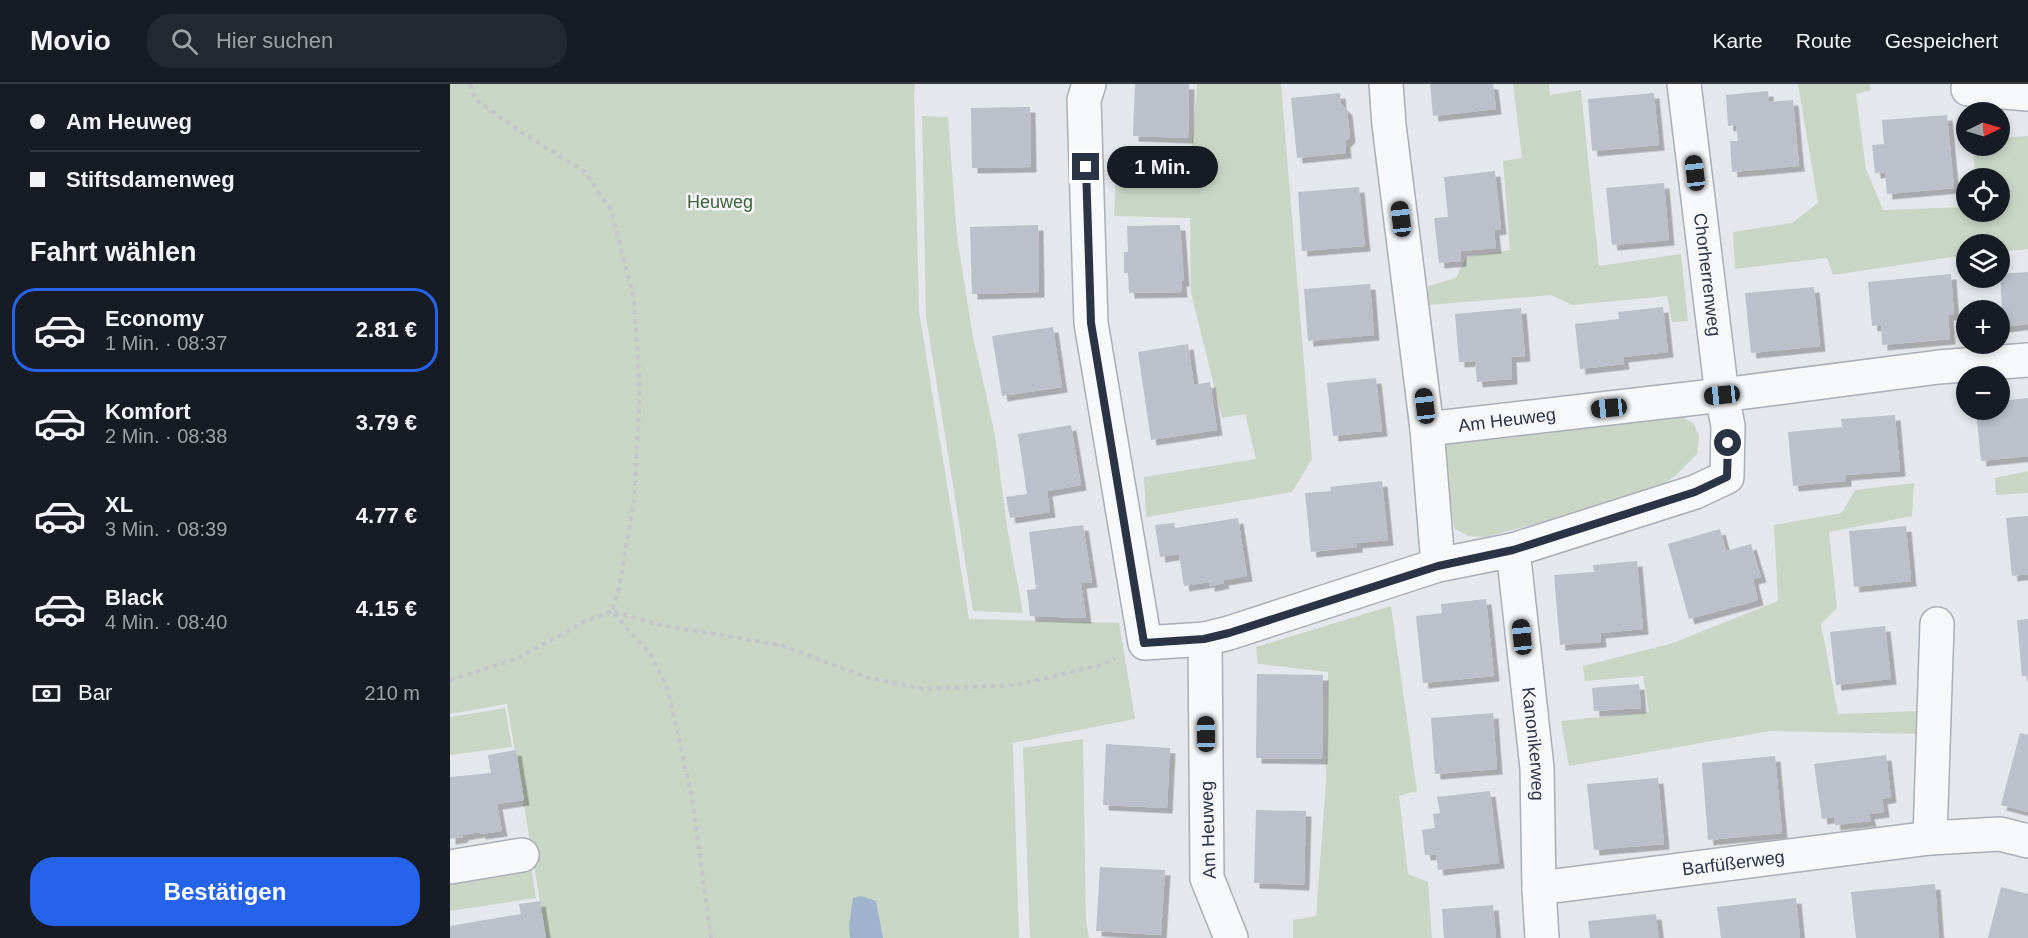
<!DOCTYPE html>
<html lang="de">
<meta charset="utf-8">
<style>
:root{--surface:#171b24;--page:#242831;--text:#f1f3f6;--muted:#9ea1a6;--line:#363941;--accent:#2563eb}
body{margin:0;font-family:Helvetica,sans-serif;background:var(--page);color:var(--text);height:100vh;display:flex;flex-direction:column;font-size:22px;white-space:nowrap}
*{box-sizing:border-box;margin:0}
p{font-size:20px;color:var(--muted)}
.icon{flex:none;width:33px;height:33px;fill:none;stroke:currentColor;stroke-width:2;stroke-linecap:round;stroke-linejoin:round}
.map{position:relative;flex:1;overflow:hidden}
.details{display:flex;flex-direction:column;background:var(--surface);width:450px}
.details>*{flex:none}
.top-card{display:grid;align-content:center;height:132px;padding:0 30px;background:var(--surface)}
.needle{width:39px;rotate:85deg}
.fabs{position:absolute;left:1506px;top:18px;display:grid;gap:12px}
.fabs a{display:grid;place-items:center;width:54px;height:54px;border-radius:50%;background:var(--surface);box-shadow:0 3px 9px #0003;font-size:30px}
.end{position:absolute;width:27px;height:27px;margin:-14px;border:8px solid #2b3445;background:#fff;box-shadow:0 0 0 3px #fff}
.from{border-radius:50%}
.bubble{position:absolute;height:42px;border-radius:21px;background:var(--surface);box-shadow:0 3px 9px #0003;font-size:20px;font-weight:800;line-height:42px;text-align:center}
.car{position:absolute;width:18px;height:36px;margin:-18px -9px;border-radius:8px;box-shadow:0 0 4px 2px #0007;background:linear-gradient(#222 24%,#8ab4d8 0 40%,#222 0 76%,#8ab4d8 0 86%,#222 0)}
.top-card b{display:flex;align-items:center;gap:21px;height:57px;font-size:22px}
.top-card b+b{border-top:2px solid var(--line)}
.top-card i{width:15px;height:15px;background:var(--text)}
ul{padding:0;list-style:none}
li{display:flex;align-items:center;gap:18px;height:84px;margin:0 12px 9px;padding:0 18px;border:3px solid transparent;border-radius:24px}
li div{flex:1}
li b{display:block;font-size:22px}
li em{font-style:normal;font-weight:800}
li.current{border-color:var(--accent)}
li>.icon{width:54px;height:54px;stroke-width:1.5}
h2{padding:0 30px;font-size:27px;line-height:72px}
.pay{display:flex;align-items:center;gap:15px;height:66px;padding:0 30px;font-size:22px}
.pay p{margin-inline-start:auto}
.primary-button{display:flex;gap:12px;margin-top:auto;padding:12px 30px}
.primary-button a{flex:1;height:69px;border-radius:24px;background:var(--accent);color:#fff;font-size:24px;font-weight:800;line-height:69px;text-align:center}
header{display:flex;align-items:center;gap:36px;box-sizing:border-box;height:84px;padding:0 30px;background:var(--surface);border-bottom:2px solid var(--line)}
header strong{font-size:28px}
nav{display:flex;gap:33px;margin-inline-start:auto;font-size:21px}
.search{width:420px;height:54px;background:var(--page);display:flex;align-items:center;gap:15px;box-sizing:border-box;padding:0 21px;border-radius:24px;color:var(--muted);font-size:22px}
main{display:flex;flex:1;min-height:0}
.map>svg:first-child{display:block}
.green{fill:#c9d6c5}
.water{fill:#9fb4cc}
.building{fill:#bbc0ca;filter:url(#shadow)}
.lines{fill:none;stroke-linecap:round;stroke-linejoin:round}
.minor-casing{stroke:#a9aeb7;stroke-width:36}
.path{stroke:#c2c5cb;stroke-width:4;stroke-dasharray:4.5 4.5;stroke-linecap:butt}
.minor{stroke:#f7f8fa;stroke-width:33}
.route{stroke:#2b3445;stroke-width:8}
.labels{text-anchor:middle;dominant-baseline:central;stroke-width:5;stroke-linejoin:round;paint-order:stroke}
.park-label{font-size:18px;fill:#3f6138;stroke:#f4f6f9}
.street-label{font-size:18px;fill:#2b3445;stroke:#f4f6f9}
</style>
<header>
<strong>Movio</strong>
<div class="search"><svg class="icon" aria-label="search" viewBox="0 0 24 24"><circle cx="10" cy="10" r="6"/><path d="M15 15l6 6"/></svg>Hier suchen</div>
<nav><a>Karte</a><a>Route</a><a>Gespeichert</a></nav>
</header>
<main>
<section class="details">
<div class="top-card">
<b><i class="from"></i>Am Heuweg</b>
<b><i></i>Stiftsdamenweg</b>
</div>
<h2>Fahrt wählen</h2>
<ul>
<li class="current"><svg class="icon" aria-label="car" viewBox="0 0 24 24"><path d="M5 17H2v-5l4-1 3-4h7l3 4 3 1v5h-3M9 17h6M6 11h13"/><circle cx="7" cy="17" r="2"/><circle cx="17" cy="17" r="2"/></svg><div><b>Economy</b><p>1 Min. · 08:37</p></div><em>2.81 €</em></li>
<li><svg class="icon" aria-label="car" viewBox="0 0 24 24"><path d="M5 17H2v-5l4-1 3-4h7l3 4 3 1v5h-3M9 17h6M6 11h13"/><circle cx="7" cy="17" r="2"/><circle cx="17" cy="17" r="2"/></svg><div><b>Komfort</b><p>2 Min. · 08:38</p></div><em>3.79 €</em></li>
<li><svg class="icon" aria-label="car" viewBox="0 0 24 24"><path d="M5 17H2v-5l4-1 3-4h7l3 4 3 1v5h-3M9 17h6M6 11h13"/><circle cx="7" cy="17" r="2"/><circle cx="17" cy="17" r="2"/></svg><div><b>XL</b><p>3 Min. · 08:39</p></div><em>4.77 €</em></li>
<li><svg class="icon" aria-label="car" viewBox="0 0 24 24"><path d="M5 17H2v-5l4-1 3-4h7l3 4 3 1v5h-3M9 17h6M6 11h13"/><circle cx="7" cy="17" r="2"/><circle cx="17" cy="17" r="2"/></svg><div><b>Black</b><p>4 Min. · 08:40</p></div><em>4.15 €</em></li>
</ul>
<div class="pay"><svg class="icon" aria-label="cash" viewBox="0 0 24 24"><path d="M3 7h18v10H3z"/><circle cx="12" cy="12" r="2"/></svg>Bar<p>210 m</p></div>
<div class="primary-button"><a>Bestätigen</a></div>
</section>
<div class="map">
<svg width="1578" height="854" viewBox="0 0 1578 854">
<defs>
<filter id="shadow"><feDropShadow dx="5.5" dy="5.5" stdDeviation="0" flood-color="#0004"/></filter>
</defs>
<rect width="100%" height="100%" fill="#e4e7ec"/>
<g class="green">
<polygon points="0,0 465,0 464,9 469,228 519,535 669,539 685,635 563,659 569,854 96,854 57,620 0,630"/>
<polygon points="747,0 831,0 862,375 842,408 696,433 694,393 806,375 795,330 772,334 741,209 740,134 664,132 666,91 739,92"/>
<polygon points="1063,0 1099,0 1100,11 1131,6 1149,182 1231,170 1238,237 1222,238 1217,212 1123,221 1101,211 978,221 978,202 1006,194 1016,173 1060,166 1053,77 1072,74"/>
<polygon points="1348,0 1420,0 1421,6 1406,10 1416,85 1433,126 1516,123 1516,128 1550,128 1550,94 1525,94 1523,62 1550,62 1550,54 1578,52 1578,165 1550,168 1550,160 1516,160 1516,171 1383,191 1377,174 1285,185 1283,148 1342,139 1368,119"/>
<polygon points="472,32 498,33 507,153 523,253 545,351 557,443 573,529 523,527 476,232"/>
<polygon points="1230,331 1244,340 1249,353 1247,370 1225,392 1200,409 1036,453 1018,452 1004,444 993,366 998,357"/>
<polygon points="1578,387 1578,409 1546,411 1545,394"/>
<polygon points="1464,399 1462,432 1379,448 1387,524 1371,540 1388,630 1471,627 1470,650 1320,647 1119,682 1111,637 1199,628 1193,592 1135,597 1133,582 1223,559 1328,517 1324,441 1392,429 1405,406"/>
<polygon points="941,522 967,707 949,712 958,790 978,798 982,854 843,854 843,836 866,832 876,698 878,588 808,580 806,563"/>
<polygon points="55,624 62,663 0,671 0,633"/>
<polygon points="633,655 636,838 639,854 580,854 573,664"/>
<polygon points="81,781 86,814 0,827 0,794"/>
</g>
<polygon class="water" points="411,812 426,817 433,854 400,854 399,841 403,814"/>
<g class="building">
<polygon points="685,0 739,0 738,54 683,52"/>
<polygon points="980,0 1043,0 1046,25 983,32"/>
<polygon points="1318,7 1319,18 1343,16 1349,82 1282,88 1280,57 1288,57 1286,41 1278,42 1276,11"/>
<polygon points="890,9 891,20 897,26 900,53 895,58 896,69 847,74 841,14"/>
<polygon points="1204,9 1209,61 1142,67 1138,15"/>
<polygon points="580,23 581,83 522,84 521,24"/>
<polygon points="1497,31 1504,104 1437,110 1435,88 1425,89 1422,61 1434,60 1432,36"/>
<polygon points="1045,87 1051,145 1044,146 1046,164 1011,167 1011,177 989,179 984,134 998,133 994,93"/>
<polygon points="1214,99 1219,156 1162,161 1156,104"/>
<polygon points="909,103 915,162 852,167 848,108"/>
<polygon points="588,141 589,208 522,210 520,143"/>
<polygon points="730,141 734,197 731,197 732,208 679,209 678,189 674,189 674,168 678,168 677,142"/>
<polygon points="1578,188 1578,240 1553,243 1550,190"/>
<polygon points="1501,190 1504,231 1498,231 1500,255 1432,261 1431,241 1422,242 1418,198"/>
<polygon points="920,200 924,251 858,257 854,205"/>
<polygon points="1364,203 1370,262 1301,269 1295,209"/>
<polygon points="1213,223 1218,268 1173,273 1174,280 1130,285 1125,240 1169,235 1168,228"/>
<polygon points="1071,224 1075,272 1061,273 1062,295 1027,298 1025,277 1009,278 1005,230"/>
<polygon points="603,243 612,303 552,312 542,252"/>
<polygon points="738,260 744,301 760,298 767,346 701,356 688,268"/>
<polygon points="926,294 932,347 883,352 877,299"/>
<polygon points="1578,314 1578,372 1531,377 1526,326 1550,326 1550,317"/>
<polygon points="1445,331 1450,387 1396,391 1396,397 1343,402 1338,348 1392,343 1391,335"/>
<polygon points="621,341 631,401 597,407 600,428 560,434 556,413 577,410 568,350"/>
<polygon points="932,397 938,456 907,459 907,463 861,468 855,409 881,407 880,403"/>
<polygon points="1578,432 1578,490 1562,492 1556,434"/>
<polygon points="788,434 797,492 773,496 774,499 766,501 759,502 759,498 734,502 729,470 710,473 705,441 724,439 725,444"/>
<polygon points="633,441 642,498 631,499 636,534 580,532 577,506 586,505 579,448"/>
<polygon points="1456,442 1461,497 1404,503 1399,447"/>
<polygon points="1270,445 1276,467 1301,460 1311,493 1303,495 1308,516 1239,535 1218,460"/>
<polygon points="1187,477 1193,545 1150,549 1151,558 1110,561 1104,491 1144,488 1143,481"/>
<polygon points="1036,515 1044,592 973,599 966,532 992,529 991,520"/>
<polygon points="1578,535 1578,592 1572,592 1567,536"/>
<polygon points="1435,542 1441,595 1386,601 1380,548"/>
<polygon points="807,590 873,591 872,675 806,674"/>
<polygon points="1189,600 1191,624 1144,627 1142,604"/>
<polygon points="1043,629 1047,685 985,690 981,634"/>
<polygon points="1570,649 1578,651 1578,728 1551,721"/>
<polygon points="656,660 720,664 717,724 653,721"/>
<polygon points="66,666 74,716 47,720 52,747 30,750 30,748 12,751 13,753 0,755 0,693 41,689 38,671"/>
<polygon points="1436,671 1441,713 1432,715 1434,728 1419,730 1421,737 1385,741 1384,733 1372,735 1364,680"/>
<polygon points="1325,672 1332,749 1258,756 1252,679"/>
<polygon points="1208,694 1214,760 1144,766 1137,700"/>
<polygon points="1040,707 1049,779 988,786 986,770 975,771 972,746 985,744 983,730 990,729 987,713"/>
<polygon points="806,726 856,727 854,801 804,799"/>
<polygon points="650,783 715,786 711,851 646,847"/>
<polygon points="1485,800 1489,854 1406,854 1401,808"/>
<polygon points="1551,803 1578,810 1578,854 1538,854"/>
<polygon points="1346,814 1350,854 1271,854 1267,823"/>
<polygon points="90,817 96,854 0,854 0,842 71,830 69,820"/>
<polygon points="1043,821 1046,854 994,854 992,825"/>
<polygon points="1206,830 1209,854 1140,854 1138,837"/>
</g>
<g class="lines">
<defs>
<g id="minor">
<polyline points="639,0 634,16 641,239 695,559 755,555"/>
<polyline points="936,0 939,41 977,345"/>
<path id="s1" d="M 1234,0 L 1272,311 L 1489,283 L 1578,276"/>
<polyline points="1518,5 1578,10"/>
<path id="s2" d="M 1063,466 L 1087,684 L 1089,804 L 1092,854"/>
<polyline points="1487,540 1480,754 1550,750 1578,757"/>
<polyline points="0,783 72,771"/>
<path id="s3" d="M 1089,804 L 1480,754"/>
<polyline points="781,854 757,794 755,555 779,549 988,481 1063,466 1245,408 1277,393 1278,342 1272,311 977,345 988,481"/>
</g>
</defs>
<use href="#minor" class="minor-casing"/>
<g class="path">
<polyline points="20,0 25,15 68,46 135,88 161,126 184,215 190,306 184,417 169,504 162,527 210,541 330,561 416,593 474,605 567,601 651,581 665,574"/>
<polyline points="0,596 66,575 136,537 162,527 202,572 218,607 242,714 261,854"/>
</g>
<use href="#minor" class="minor"/>
</g>
<g class="lines">
<polyline class="route" points="636,83 641,239 694,559 754,555 779,549 988,482 1063,466 1245,408 1277,393 1278,359"/>
</g>
<g class="labels">
<g class="park-label">
<text x="270" y="118">Heuweg</text>
</g>
<g class="street-label">
<text stroke="none"><textPath href="#s1" startOffset="192">Chorherrenweg</textPath></text>
<text transform="translate(1057 336) rotate(-7)">Am Heuweg</text>
<text stroke="none"><textPath href="#s2" startOffset="195">Kanonikerweg</textPath></text>
<text transform="translate(758 746) rotate(-92)">Am Heuweg</text>
<text stroke="none"><textPath href="#s3" startOffset="196">Barfüßerweg</textPath></text>
</g>
</g>
</svg>
<div class="fabs">
<a><svg class="needle" viewBox="-14 -14 28 28"><path d="M0-13l5 13h-10z" fill="#e53935"/><path d="M0 13l5-13h-10z" fill="#9ea1a6"/></svg></a>
<a><svg class="icon" aria-label="locate" viewBox="0 0 24 24"><circle cx="12" cy="12" r="6"/><path d="M12 2v4M12 18v4M2 12h4M18 12h4"/></svg></a>
<a><svg class="icon" aria-label="layers" viewBox="0 0 24 24"><path d="M12 4l9 5-9 5-9-5zM3 14l9 5 9-5"/></svg></a>
<a>+</a>
<a>−</a>
</div>
<i class="end from" style="left:1278px;top:359px"></i>
<i class="end" style="left:636px;top:83px"></i>
<div class="bubble" style="left:657px;top:62px;width:111px">1 Min.</div>
<i class="car" style="left:1245px;top:89px;rotate:353deg"></i>
<i class="car" style="left:951px;top:135px;rotate:353deg"></i>
<i class="car" style="left:1272px;top:311px;rotate:264deg"></i>
<i class="car" style="left:975px;top:322px;rotate:353deg"></i>
<i class="car" style="left:1159px;top:324px;rotate:264deg"></i>
<i class="car" style="left:1072px;top:553px;rotate:354deg"></i>
<i class="car" style="left:756px;top:650px;rotate:359deg"></i>
</div>
</main>
